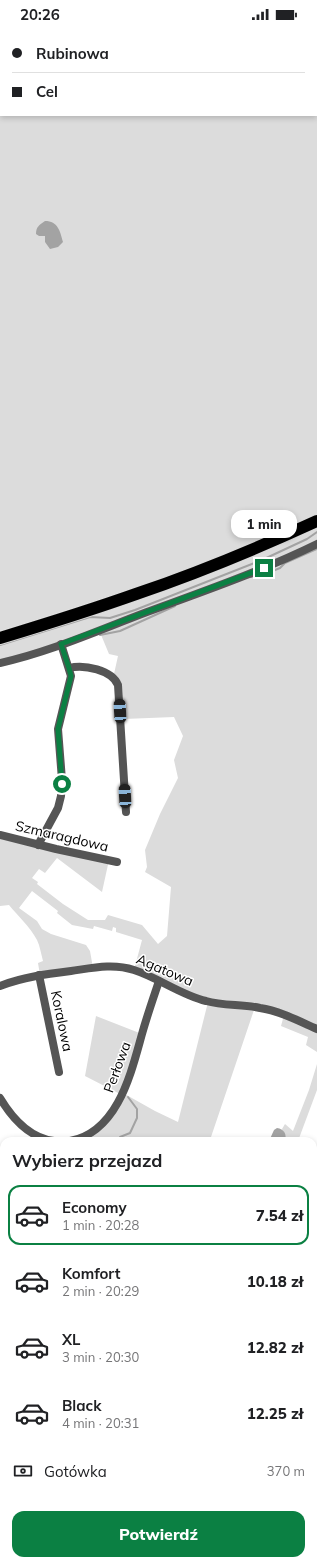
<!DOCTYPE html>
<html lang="pl">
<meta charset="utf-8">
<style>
:root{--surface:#fff;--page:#f2f2f2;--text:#202124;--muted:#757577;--line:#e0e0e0;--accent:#0b8043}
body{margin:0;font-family:Mulish,sans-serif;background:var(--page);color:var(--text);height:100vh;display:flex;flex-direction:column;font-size:15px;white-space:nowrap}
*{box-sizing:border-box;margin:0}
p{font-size:13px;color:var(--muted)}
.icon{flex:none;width:22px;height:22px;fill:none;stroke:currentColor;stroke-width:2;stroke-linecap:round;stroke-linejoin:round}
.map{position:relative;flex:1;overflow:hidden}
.side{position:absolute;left:0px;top:1109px;width:317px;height:428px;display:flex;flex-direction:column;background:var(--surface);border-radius:12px 12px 0 0;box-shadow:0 2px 6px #0003}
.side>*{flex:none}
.top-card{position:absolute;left:0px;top:0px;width:317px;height:88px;box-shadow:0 2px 6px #0003;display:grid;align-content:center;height:88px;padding:0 12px;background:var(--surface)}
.end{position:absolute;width:18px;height:18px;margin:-9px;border:5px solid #0b8043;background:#fff;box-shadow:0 0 0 2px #fff}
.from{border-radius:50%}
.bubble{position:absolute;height:28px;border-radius:12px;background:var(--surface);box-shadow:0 2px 6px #0003;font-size:13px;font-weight:800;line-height:28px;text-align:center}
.car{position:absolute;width:12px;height:24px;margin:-12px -6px;border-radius:5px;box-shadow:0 0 3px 1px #0007;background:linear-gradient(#222 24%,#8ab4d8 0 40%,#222 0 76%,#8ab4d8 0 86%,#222 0)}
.top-card b{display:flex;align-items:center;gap:14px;height:38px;font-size:15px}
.top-card b+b{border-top:1px solid var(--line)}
.top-card i{width:10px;height:10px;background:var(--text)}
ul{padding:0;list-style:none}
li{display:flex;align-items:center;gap:12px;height:60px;margin:0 8px 6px;padding:0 4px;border:2px solid transparent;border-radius:12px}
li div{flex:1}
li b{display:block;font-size:15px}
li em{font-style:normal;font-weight:800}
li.current{border-color:var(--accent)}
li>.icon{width:36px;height:36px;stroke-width:1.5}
h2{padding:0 12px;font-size:18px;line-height:48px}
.pay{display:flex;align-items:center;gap:10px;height:44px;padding:0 12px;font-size:15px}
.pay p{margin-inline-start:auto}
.cta{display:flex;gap:8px;margin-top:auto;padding:8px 12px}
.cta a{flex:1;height:46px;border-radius:12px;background:var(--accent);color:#fff;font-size:16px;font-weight:800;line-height:46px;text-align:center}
.status{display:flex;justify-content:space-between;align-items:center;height:28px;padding:0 20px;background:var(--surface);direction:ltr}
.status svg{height:11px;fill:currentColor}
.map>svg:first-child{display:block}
.green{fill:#dcdcdc;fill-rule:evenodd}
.water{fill:#a3a3a3}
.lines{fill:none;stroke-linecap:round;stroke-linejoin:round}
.stream{stroke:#a3a3a3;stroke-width:2}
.highway-casing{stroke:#dbdbdb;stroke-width:14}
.street{stroke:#555;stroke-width:8}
.highway{stroke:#000;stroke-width:12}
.route{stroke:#0b8043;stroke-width:5}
.labels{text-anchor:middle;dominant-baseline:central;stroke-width:3;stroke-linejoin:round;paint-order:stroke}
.street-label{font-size:14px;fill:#000;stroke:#fff}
</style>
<div class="status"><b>20:26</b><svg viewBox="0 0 49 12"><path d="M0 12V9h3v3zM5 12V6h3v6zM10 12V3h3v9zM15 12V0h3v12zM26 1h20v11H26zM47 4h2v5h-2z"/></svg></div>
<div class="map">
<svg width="317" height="1537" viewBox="0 0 317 1537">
<rect width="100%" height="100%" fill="#fff"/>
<g class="green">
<path d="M 0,0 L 317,0 L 317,487 C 215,535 108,570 0,603 ZM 1,1 L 316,1 L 316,87 L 1,87 Z"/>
<path d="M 317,498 L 317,1024 L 306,1017 L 308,1009 L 281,998 L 284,987 L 255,979 L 211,1109 L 219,1113 L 90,1113 L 87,1108 L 122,1067 L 85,1048 L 96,988 L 142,1006 L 123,1065 L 155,1083 L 178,1094 L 208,974 L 134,942 L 142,912 L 116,904 L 116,900 L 113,899 L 112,903 L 94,898 L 93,901 L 72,897 L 57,885 L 58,883 L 32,863 L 19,880 L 37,893 L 42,901 L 51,906 L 86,917 L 90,923 L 93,940 L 40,947 L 38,935 L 43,933 C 41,926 40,918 37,912 C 30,899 18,888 9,877 L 0,878 L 0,807 L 109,832 L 102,864 L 57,830 L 45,845 L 39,841 L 32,850 L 38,854 L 37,856 L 63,876 L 88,892 L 105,892 L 108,887 L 142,897 L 158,916 L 167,908 L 171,859 L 145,844 L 147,839 L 145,822 L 160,786 L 178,750 L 174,732 L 183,708 L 174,689 L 124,691 L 122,658 L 114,646 L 118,628 L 109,626 L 99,602 L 0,635 L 0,615 Z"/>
<polygon points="317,1036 317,1062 298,1113 285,1113 282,1101 285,1096 293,1103 309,1062"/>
<polygon points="313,1146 317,1148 317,1217 313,1215"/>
<polygon points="0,1150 4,1150 4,1174 0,1170"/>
<polygon points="4,1217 4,1242 0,1244 0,1221"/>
<polygon points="0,1254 4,1257 4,1286 0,1281"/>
<polygon points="4,1290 4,1355 0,1357 0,1292"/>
<polygon points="4,1476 4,1501 0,1500 0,1481"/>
</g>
<g class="water">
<path d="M 45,193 C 58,193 60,203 63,214 L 58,219 L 50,221 L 45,214 L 45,208 L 39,208 L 36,206 C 36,199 39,197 45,193 Z"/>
<path d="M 277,1100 C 284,1101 287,1106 285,1113 L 269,1113 L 274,1102 Z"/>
<polygon points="313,1162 315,1164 314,1170 317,1172 317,1191 313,1190"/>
</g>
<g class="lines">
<g class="stream">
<polyline points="251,549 265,546 280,540 285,535 317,521"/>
<polyline points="100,607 120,603 175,578"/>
<polyline points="0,617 90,589 110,590 135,582 262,532 307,511 317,504"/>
<polyline points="117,1113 120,1109 130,1105 137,1090 137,1081 128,1069"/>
<polyline points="0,1168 4,1172"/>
<polyline points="0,1351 4,1349"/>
<polyline points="313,1521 315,1525"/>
<polyline points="172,1533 190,1537"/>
</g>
<defs>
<path id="highway" d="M 0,610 C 46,596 91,582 136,566 C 198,545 258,520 317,493"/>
</defs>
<use href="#highway" class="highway-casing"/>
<g class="street">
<path d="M 0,635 C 50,624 99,602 147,584 C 204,563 262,543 317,516"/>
<path d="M 69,640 C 84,636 112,642 118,657 L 126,784"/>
<polyline points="0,807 56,821 117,834"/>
<polyline points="38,817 58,780 61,768 62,752 58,701 71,648 61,616"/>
<polyline points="39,947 59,1044"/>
<path d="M 0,958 C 23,949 47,946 71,943 C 92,940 113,935 134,942 C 159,950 181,967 206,973 C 224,978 242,976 260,980 C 280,983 299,993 317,1001"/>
<path d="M 0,1070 C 12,1090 30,1110 54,1113"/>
<path d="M 70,1113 C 118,1104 131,1045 142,1006 C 147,988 153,971 159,953"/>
<polyline points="0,1500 4,1501"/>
<polyline points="140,1533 157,1537"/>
</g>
<use href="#highway" class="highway"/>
</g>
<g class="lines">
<polyline class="route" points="62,756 58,701 71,648 69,640 61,616 264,540"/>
</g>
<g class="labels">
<g class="street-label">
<text transform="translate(62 808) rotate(13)">Szmaragdowa</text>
<text transform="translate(165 942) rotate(23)">Agatowa</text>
<text transform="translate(62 993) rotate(78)">Koralowa</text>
<text transform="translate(117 1039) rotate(-70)">Perłowa</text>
</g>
</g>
</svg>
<i class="end from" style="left:62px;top:756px"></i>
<i class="end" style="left:264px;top:540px"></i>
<div class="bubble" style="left:231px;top:482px;width:66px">1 min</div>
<i class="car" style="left:120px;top:683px;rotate:357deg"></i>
<i class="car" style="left:125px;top:768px;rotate:357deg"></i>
<div class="top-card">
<b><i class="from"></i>Rubinowa</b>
<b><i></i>Cel</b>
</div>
<section class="side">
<h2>Wybierz przejazd</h2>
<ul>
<li class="current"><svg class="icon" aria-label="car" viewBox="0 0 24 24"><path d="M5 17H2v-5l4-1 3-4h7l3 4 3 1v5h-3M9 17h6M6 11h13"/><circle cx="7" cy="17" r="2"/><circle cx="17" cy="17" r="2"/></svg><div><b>Economy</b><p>1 min · 20:28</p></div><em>7.54 zł</em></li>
<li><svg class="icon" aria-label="car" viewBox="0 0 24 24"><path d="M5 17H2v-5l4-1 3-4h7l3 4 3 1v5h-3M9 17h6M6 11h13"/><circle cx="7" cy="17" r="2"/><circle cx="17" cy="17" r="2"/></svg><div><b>Komfort</b><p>2 min · 20:29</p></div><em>10.18 zł</em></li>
<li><svg class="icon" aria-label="car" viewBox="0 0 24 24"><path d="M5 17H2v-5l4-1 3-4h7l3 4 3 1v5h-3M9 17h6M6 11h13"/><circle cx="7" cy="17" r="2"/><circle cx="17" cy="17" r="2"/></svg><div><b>XL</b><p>3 min · 20:30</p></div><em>12.82 zł</em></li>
<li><svg class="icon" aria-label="car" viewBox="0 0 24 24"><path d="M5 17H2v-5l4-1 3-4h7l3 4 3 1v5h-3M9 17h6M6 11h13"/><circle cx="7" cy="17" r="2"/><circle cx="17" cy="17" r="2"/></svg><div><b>Black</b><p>4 min · 20:31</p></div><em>12.25 zł</em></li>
</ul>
<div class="pay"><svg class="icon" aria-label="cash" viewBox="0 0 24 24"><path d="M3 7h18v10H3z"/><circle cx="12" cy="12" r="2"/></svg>Gotówka<p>370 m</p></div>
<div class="cta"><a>Potwierdź</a></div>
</section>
</div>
